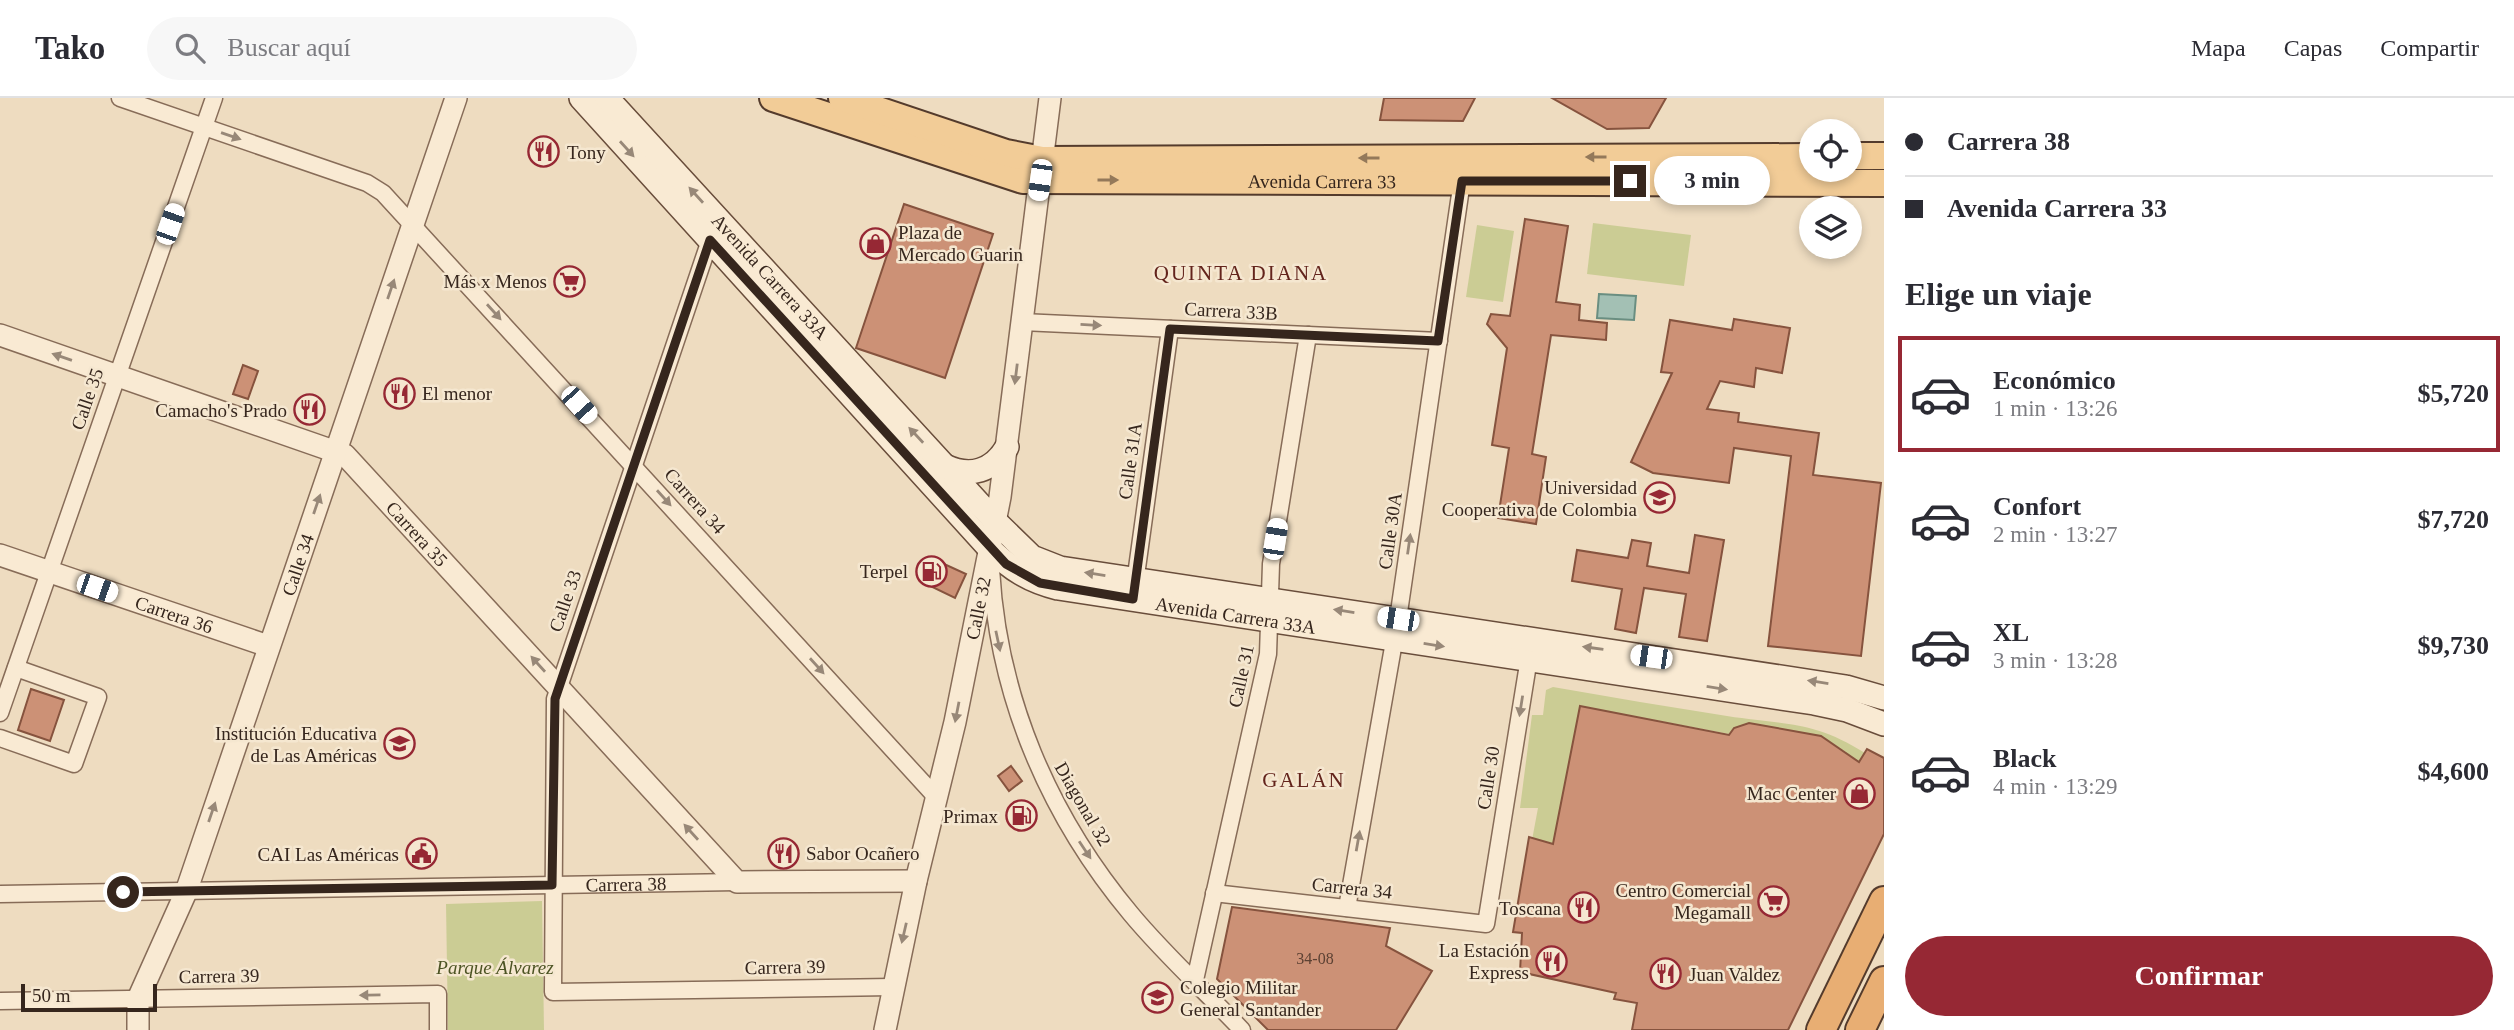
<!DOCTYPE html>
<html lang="es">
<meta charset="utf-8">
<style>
:root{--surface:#fff;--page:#f7f7f7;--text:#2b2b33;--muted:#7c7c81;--line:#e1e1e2;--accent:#962834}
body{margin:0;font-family:"Times New Roman",serif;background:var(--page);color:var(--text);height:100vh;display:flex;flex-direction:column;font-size:26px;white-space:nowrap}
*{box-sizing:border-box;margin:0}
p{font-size:23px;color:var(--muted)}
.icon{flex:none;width:38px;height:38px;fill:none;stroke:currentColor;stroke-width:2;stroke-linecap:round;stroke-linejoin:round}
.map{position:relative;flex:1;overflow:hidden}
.sheet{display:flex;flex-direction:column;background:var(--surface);width:630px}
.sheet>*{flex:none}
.banner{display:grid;align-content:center;height:154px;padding:0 21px;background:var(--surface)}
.controls{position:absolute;left:1799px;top:21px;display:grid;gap:14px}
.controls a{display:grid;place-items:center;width:63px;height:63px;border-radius:50%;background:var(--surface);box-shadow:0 4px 10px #0003;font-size:35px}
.scale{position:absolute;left:21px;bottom:18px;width:136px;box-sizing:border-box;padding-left:7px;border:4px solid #36261d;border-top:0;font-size:19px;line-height:24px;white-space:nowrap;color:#36261d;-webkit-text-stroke:5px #f5e7d0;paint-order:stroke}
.end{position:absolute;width:32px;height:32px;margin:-16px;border:9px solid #36261d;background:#fff;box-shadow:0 0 0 4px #fff}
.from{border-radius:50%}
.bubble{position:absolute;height:49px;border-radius:24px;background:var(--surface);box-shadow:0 4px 10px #0003;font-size:23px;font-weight:600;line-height:49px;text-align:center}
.car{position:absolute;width:21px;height:42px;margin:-21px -10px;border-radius:9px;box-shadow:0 0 5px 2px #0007;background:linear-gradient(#fff 24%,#345 0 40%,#fff 0 76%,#345 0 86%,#fff 0)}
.banner b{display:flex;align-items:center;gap:24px;height:66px;font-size:26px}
.banner b+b{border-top:2px solid var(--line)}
.banner i{width:18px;height:18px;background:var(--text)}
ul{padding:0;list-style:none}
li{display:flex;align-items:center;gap:21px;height:116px;margin:0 14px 10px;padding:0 7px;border:4px solid transparent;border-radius:0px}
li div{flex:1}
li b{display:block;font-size:26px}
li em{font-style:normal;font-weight:600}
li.selected{border-color:var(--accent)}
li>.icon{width:63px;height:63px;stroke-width:1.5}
h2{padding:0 21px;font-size:32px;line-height:84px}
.cta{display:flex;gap:14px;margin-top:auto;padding:14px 21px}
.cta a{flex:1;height:80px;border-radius:42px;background:var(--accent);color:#fff;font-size:28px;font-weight:600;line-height:80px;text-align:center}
header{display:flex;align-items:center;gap:42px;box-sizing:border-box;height:98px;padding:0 35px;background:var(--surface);border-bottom:2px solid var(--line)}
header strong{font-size:33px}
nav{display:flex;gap:38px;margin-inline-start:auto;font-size:24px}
.search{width:490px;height:63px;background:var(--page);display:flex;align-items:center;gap:18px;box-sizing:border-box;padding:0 24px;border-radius:38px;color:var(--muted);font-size:26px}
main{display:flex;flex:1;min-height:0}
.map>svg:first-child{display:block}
.green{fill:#cbcc94}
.water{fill:#a3c0b4;stroke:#6a8e81;stroke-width:2}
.building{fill:#cc9176;stroke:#86533e;stroke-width:2}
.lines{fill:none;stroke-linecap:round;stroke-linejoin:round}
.minor-casing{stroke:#876c58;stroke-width:19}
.tertiary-casing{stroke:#876c58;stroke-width:24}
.secondary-casing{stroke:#694d3b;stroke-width:26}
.primary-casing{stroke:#543b2c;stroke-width:30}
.trunk-casing{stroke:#543b2c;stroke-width:32}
.minor{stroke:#f9ead3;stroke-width:16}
.tertiary{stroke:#f9ead3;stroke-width:21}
.secondary{stroke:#f9ead3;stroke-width:23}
.primary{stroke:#f2cc97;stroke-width:26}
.trunk{stroke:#e8ae73;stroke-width:28}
.oneway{fill:#988878}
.oneway2{fill:#94795a}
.route{stroke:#36261d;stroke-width:9}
.labels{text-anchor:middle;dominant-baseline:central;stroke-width:5;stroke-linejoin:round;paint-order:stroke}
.number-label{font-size:16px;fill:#5c4133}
.poi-label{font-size:19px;fill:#36261d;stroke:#f5e7d0;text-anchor:end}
.street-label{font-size:19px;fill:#36261d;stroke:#f5e7d0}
.park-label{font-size:19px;font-style:italic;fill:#4c5323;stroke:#f5e7d0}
.neighbourhood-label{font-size:21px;letter-spacing:2px;fill:#63241c;stroke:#f5e7d0}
</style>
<header>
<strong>Tako</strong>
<div class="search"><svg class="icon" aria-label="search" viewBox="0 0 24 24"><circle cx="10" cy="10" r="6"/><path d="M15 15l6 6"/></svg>Buscar aquí</div>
<nav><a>Mapa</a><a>Capas</a><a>Compartir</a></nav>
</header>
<main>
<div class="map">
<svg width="1884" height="932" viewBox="0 0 1884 932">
<rect width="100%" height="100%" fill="#eedcc0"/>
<g class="green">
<polygon points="1593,125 1691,137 1684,188 1587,176"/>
<polygon points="1477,127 1514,133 1503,204 1466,199"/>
<path d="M 1553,589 C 1611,599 1669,609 1727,618 C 1784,627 1813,622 1865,655 L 1857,669 L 1843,663 L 1846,654 L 1821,638 L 1749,625 L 1734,630 L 1729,636 L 1580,608 L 1553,746 L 1532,742 L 1538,710 L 1520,710 L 1532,617 L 1543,617 L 1546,592 Z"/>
<polygon points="542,803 544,932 448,932 446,806"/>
</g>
<polygon class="water" points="1599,196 1636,198 1634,222 1597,220"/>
<g class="building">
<polygon points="1384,0 1475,0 1463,23 1380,22"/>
<polygon points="1552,0 1666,0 1649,30 1607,31"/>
<polygon points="904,106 993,136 945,280 856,250"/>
<polygon points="1525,121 1568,128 1556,204 1580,207 1579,222 1607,225 1606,242 1551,237 1532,356 1546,359 1536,426 1498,420 1509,350 1492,347 1507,250 1487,226 1491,216 1510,218"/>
<polygon points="1734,221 1790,230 1782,275 1756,270 1754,289 1720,283 1707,311 1739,315 1738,324 1819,335 1813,377 1881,385 1861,558 1768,548 1791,358 1734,350 1729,385 1653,375 1631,364 1672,275 1661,274 1670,222 1732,232"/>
<polygon points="243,267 258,273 248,301 233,296"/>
<polygon points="1695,437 1724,442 1707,543 1679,539 1686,496 1644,490 1636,535 1615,531 1622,491 1572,483 1577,452 1628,460 1632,442 1651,445 1647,468 1689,475"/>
<polygon points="931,460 966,476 955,500 920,483"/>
<polygon points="31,591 64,602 50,643 18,632"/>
<polygon points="1580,608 1729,637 1734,630 1749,625 1821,638 1859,664 1867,651 1884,660 1884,736 1788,932 1632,932 1637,905 1614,901 1616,895 1520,874 1522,835 1513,834 1529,739 1553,746"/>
<polygon points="1011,668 1022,683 1009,693 998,678"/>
<polygon points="1232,809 1390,830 1386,848 1432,873 1396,932 1268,932 1217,881"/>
</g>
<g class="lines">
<defs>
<g id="minor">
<polyline points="120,0 367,85 383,95 937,700"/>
<polyline points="710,142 555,601 553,894 892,889"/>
<polyline points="1022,224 1439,243"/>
<path d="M 991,471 C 998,599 1049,718 1131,816 C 1165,857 1206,894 1242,932"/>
<polyline points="1134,492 1170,231"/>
<polyline points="0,615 214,0"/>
<polyline points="0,640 74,666 98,599 16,570"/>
<polyline points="1214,795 1486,826 1530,554"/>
<path id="s1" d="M 0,796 L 737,784"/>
<polyline points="1347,810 1398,521 1463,76"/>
<polyline points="1195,882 1268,556 1271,466 1308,237"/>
<polyline points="0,903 438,896 438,932"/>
</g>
<g id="tertiary">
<path id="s2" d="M 0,237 L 345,357 L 737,784 L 916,783"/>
<path id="s3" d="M 0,457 L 268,548"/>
<path id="s4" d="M 138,932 L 138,901 L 186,794 L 456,0"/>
<path id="s5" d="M 885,932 L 916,783 L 955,624 L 1000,399 L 1050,0"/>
</g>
<g id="secondary">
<path id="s6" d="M 581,0 L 990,451 C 1011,471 1029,483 1058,490 L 1814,605 L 1847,612 L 1884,626"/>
<path id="s7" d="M 607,0 L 995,423 L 1032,459 L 1060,470 L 1846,589 L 1884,600"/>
<path d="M 945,368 C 970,380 993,373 1007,349"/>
</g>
<g id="primary">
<path id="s8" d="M 773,0 L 1023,82 L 1884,85"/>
<polyline points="842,0 1006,55 1042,62 1811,59"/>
<polyline points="1850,58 1884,58"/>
</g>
<g id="trunk">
<polyline points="1821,932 1884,803"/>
<polyline points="1860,932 1884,883"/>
</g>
</defs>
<use href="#minor" class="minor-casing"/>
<use href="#tertiary" class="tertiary-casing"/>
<use href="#secondary" class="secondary-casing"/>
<use href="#primary" class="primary-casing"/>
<use href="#trunk" class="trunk-casing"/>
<use href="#minor" class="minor"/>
<use href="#tertiary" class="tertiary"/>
<use href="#secondary" class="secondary"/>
<use href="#primary" class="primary"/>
<use href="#trunk" class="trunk"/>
</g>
<defs><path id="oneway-solid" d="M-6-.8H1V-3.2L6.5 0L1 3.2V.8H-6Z" transform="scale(1.75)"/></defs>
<g class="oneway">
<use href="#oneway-solid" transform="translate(231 38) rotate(19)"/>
<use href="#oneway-solid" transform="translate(627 51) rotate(48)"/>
<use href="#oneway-solid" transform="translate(696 97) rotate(-132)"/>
<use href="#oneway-solid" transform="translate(391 191) rotate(-71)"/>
<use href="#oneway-solid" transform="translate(494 214) rotate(48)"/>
<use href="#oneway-solid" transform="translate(1091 227) rotate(3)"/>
<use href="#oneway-solid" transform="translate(62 259) rotate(-161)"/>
<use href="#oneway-solid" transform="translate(1016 276) rotate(97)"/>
<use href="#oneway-solid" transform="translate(916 337) rotate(-133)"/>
<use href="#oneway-solid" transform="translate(664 400) rotate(48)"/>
<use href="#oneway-solid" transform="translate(317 406) rotate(-71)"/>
<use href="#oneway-solid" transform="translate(1409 446) rotate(-82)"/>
<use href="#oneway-solid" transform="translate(1095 476) rotate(-171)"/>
<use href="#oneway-solid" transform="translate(1344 513) rotate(-171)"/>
<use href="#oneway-solid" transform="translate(998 543) rotate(78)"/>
<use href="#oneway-solid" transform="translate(1434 547) rotate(9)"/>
<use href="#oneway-solid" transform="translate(1593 550) rotate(-172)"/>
<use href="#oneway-solid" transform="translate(538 566) rotate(-132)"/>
<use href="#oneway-solid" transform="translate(817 568) rotate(48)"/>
<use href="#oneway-solid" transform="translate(1818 584) rotate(-171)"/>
<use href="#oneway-solid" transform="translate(1717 590) rotate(9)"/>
<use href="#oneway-solid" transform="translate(1521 608) rotate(99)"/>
<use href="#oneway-solid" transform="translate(957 614) rotate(101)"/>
<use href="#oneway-solid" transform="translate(212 714) rotate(-71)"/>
<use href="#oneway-solid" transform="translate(691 734) rotate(-132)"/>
<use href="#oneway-solid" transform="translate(1358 743) rotate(-80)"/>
<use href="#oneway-solid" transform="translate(1085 752) rotate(56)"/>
<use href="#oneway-solid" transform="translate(904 835) rotate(103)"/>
<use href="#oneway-solid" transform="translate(370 897) rotate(179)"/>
</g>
<g class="oneway2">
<use href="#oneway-solid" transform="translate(1596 59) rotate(180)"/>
<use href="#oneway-solid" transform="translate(1369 60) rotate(180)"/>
<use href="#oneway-solid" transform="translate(1108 82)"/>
</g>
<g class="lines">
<polyline class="route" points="123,794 552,787 555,601 710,142 1006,466 1040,485 1133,501 1170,231 1438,243 1462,83 1630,83"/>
</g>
<defs>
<symbol id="restaurant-ring" viewBox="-11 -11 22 22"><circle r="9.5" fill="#f5e7d0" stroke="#962834" stroke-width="1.5"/><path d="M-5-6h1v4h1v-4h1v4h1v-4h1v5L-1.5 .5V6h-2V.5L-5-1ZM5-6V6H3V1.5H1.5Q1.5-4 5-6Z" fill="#962834"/></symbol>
<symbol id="shop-ring" viewBox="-11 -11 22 22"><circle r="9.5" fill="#f5e7d0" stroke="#962834" stroke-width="1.5"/><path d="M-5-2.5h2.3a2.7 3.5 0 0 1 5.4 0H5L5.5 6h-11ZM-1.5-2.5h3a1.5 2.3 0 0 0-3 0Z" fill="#962834"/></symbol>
<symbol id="supermarket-ring" viewBox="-11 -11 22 22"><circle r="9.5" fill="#f5e7d0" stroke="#962834" stroke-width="1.5"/><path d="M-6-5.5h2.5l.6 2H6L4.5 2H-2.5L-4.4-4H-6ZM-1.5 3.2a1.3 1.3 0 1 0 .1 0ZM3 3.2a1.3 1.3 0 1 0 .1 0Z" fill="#962834"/></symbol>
<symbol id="university-ring" viewBox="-11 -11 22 22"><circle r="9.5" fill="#f5e7d0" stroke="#962834" stroke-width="1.5"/><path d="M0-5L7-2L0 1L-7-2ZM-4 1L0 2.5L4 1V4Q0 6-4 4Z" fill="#962834"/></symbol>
<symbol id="fuel-ring" viewBox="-11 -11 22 22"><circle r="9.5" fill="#f5e7d0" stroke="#962834" stroke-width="1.5"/><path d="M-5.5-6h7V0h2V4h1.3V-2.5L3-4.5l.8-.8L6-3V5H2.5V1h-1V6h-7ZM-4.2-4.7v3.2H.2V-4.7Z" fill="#962834"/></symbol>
<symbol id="school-ring" viewBox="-11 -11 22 22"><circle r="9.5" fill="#f5e7d0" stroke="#962834" stroke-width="1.5"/><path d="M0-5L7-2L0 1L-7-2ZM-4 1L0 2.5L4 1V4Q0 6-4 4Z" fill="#962834"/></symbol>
<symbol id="civic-ring" viewBox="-11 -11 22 22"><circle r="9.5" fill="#f5e7d0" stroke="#962834" stroke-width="1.5"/><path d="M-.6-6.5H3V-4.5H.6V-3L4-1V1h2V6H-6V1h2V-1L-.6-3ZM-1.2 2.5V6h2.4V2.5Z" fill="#962834"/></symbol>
</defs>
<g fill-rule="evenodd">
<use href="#restaurant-ring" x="526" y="36" width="35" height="35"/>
<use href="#shop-ring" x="858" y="128" width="35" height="35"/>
<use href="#supermarket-ring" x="552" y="166" width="35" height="35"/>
<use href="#restaurant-ring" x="382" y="278" width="35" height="35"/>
<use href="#restaurant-ring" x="292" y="294" width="35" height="35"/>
<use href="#university-ring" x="1642" y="382" width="35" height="35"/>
<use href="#fuel-ring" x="914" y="456" width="35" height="35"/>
<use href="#school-ring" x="382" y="628" width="35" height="35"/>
<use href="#shop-ring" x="1842" y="678" width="35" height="35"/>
<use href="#fuel-ring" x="1004" y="700" width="35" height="35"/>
<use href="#restaurant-ring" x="766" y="738" width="35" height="35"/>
<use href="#civic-ring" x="404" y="738" width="35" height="35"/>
<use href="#supermarket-ring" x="1756" y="786" width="35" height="35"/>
<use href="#restaurant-ring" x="1566" y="792" width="35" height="35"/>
<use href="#restaurant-ring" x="1534" y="846" width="35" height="35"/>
<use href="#restaurant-ring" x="1648" y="858" width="35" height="35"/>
<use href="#university-ring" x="1140" y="882" width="35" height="35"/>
</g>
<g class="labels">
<g class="number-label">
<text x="1315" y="860">34-08</text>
</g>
<g class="poi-label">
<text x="567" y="54" text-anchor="start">Tony</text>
<text x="898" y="134" text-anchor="start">Plaza de<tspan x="898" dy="22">Mercado Guarin</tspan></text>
<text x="547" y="183">Más x Menos</text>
<text x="422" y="295" text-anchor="start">El menor</text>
<text x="287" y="312">Camacho's Prado</text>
<text x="1637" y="389">Universidad<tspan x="1637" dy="22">Cooperativa de Colombia</tspan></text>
<text x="908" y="473">Terpel</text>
<text x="377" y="635">Institución Educativa<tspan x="377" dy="22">de Las Américas</tspan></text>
<text x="1836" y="695">Mac Center</text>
<text x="998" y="718">Primax</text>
<text x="806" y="755" text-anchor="start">Sabor Ocañero</text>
<text x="399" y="756">CAI Las Américas</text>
<text x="1751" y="792">Centro Comercial<tspan x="1751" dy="22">Megamall</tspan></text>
<text x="1561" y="810">Toscana</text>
<text x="1529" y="852">La Estación<tspan x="1529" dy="22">Express</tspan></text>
<text x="1689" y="876" text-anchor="start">Juan Valdez</text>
<text x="1180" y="889" text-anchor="start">Colegio Militar<tspan x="1180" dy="22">General Santander</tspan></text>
</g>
<g class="street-label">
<text stroke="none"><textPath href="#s8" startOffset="562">Avenida Carrera 33</textPath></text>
<text stroke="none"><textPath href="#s7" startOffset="242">Avenida Carrera 33A</textPath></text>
<text transform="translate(1231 213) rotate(3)">Carrera 33B</text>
<text transform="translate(87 301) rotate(-71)">Calle 35</text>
<text transform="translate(1130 363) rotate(-82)">Calle 31A</text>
<text transform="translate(695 403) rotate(48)">Carrera 34</text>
<text transform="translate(1390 433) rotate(-82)">Calle 30A</text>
<text stroke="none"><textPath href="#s2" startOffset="472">Carrera 35</textPath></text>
<text stroke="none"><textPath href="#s4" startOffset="494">Calle 34</textPath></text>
<text transform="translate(565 503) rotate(-71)">Calle 33</text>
<text stroke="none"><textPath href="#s5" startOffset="432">Calle 32</textPath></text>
<text stroke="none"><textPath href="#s3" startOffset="184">Carrera 36</textPath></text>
<text stroke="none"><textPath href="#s6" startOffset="868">Avenida Carrera 33A</textPath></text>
<text transform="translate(1241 578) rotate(-78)">Calle 31</text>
<text transform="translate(1488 680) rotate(-81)">Calle 30</text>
<text transform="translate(1083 706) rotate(60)">Diagonal 32</text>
<text stroke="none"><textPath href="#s1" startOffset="626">Carrera 38</textPath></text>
<text transform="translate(1352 790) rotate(6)">Carrera 34</text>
<text transform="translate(785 869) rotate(-1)">Carrera 39</text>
<text transform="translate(219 878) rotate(-1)">Carrera 39</text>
</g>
<g class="park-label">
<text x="495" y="869">Parque Álvarez</text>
</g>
<g class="neighbourhood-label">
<text x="1241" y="175">QUINTA DIANA</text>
<text x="1304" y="682">GALÁN</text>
</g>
</g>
</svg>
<div class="controls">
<a><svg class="icon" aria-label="locate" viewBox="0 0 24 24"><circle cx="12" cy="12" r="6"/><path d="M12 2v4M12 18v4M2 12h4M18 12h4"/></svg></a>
<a><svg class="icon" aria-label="layers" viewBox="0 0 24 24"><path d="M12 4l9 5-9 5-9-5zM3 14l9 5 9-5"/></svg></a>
</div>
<div class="scale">50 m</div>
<i class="end from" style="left:123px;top:794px"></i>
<i class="end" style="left:1630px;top:83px"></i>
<div class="bubble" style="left:1654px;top:58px;width:116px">3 min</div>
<i class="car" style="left:1040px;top:82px;rotate:188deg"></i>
<i class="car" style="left:170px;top:126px;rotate:19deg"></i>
<i class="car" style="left:579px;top:307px;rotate:138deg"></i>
<i class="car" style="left:1275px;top:441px;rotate:9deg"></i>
<i class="car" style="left:97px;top:490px;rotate:109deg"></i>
<i class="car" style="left:1398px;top:521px;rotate:279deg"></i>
<i class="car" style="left:1651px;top:559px;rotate:278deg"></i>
</div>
<section class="sheet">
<div class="banner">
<b><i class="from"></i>Carrera 38</b>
<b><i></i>Avenida Carrera 33</b>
</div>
<h2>Elige un viaje</h2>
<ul>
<li class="selected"><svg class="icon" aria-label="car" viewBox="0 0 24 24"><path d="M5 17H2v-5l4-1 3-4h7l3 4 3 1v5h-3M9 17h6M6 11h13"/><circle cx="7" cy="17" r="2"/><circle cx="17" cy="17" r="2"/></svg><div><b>Económico</b><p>1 min · 13:26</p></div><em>$5,720</em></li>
<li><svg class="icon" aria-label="car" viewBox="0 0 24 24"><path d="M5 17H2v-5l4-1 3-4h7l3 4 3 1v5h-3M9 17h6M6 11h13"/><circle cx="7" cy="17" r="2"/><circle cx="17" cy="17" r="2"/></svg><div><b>Confort</b><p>2 min · 13:27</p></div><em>$7,720</em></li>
<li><svg class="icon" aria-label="car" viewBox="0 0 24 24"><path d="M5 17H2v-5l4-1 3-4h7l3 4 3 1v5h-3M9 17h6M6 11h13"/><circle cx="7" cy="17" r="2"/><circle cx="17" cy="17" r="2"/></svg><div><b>XL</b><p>3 min · 13:28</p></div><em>$9,730</em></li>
<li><svg class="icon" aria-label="car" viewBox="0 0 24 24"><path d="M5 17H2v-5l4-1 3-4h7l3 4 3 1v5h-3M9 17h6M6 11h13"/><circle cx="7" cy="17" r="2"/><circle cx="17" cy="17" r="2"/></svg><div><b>Black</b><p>4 min · 13:29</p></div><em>$4,600</em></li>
</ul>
<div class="cta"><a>Confirmar</a></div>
</section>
</main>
